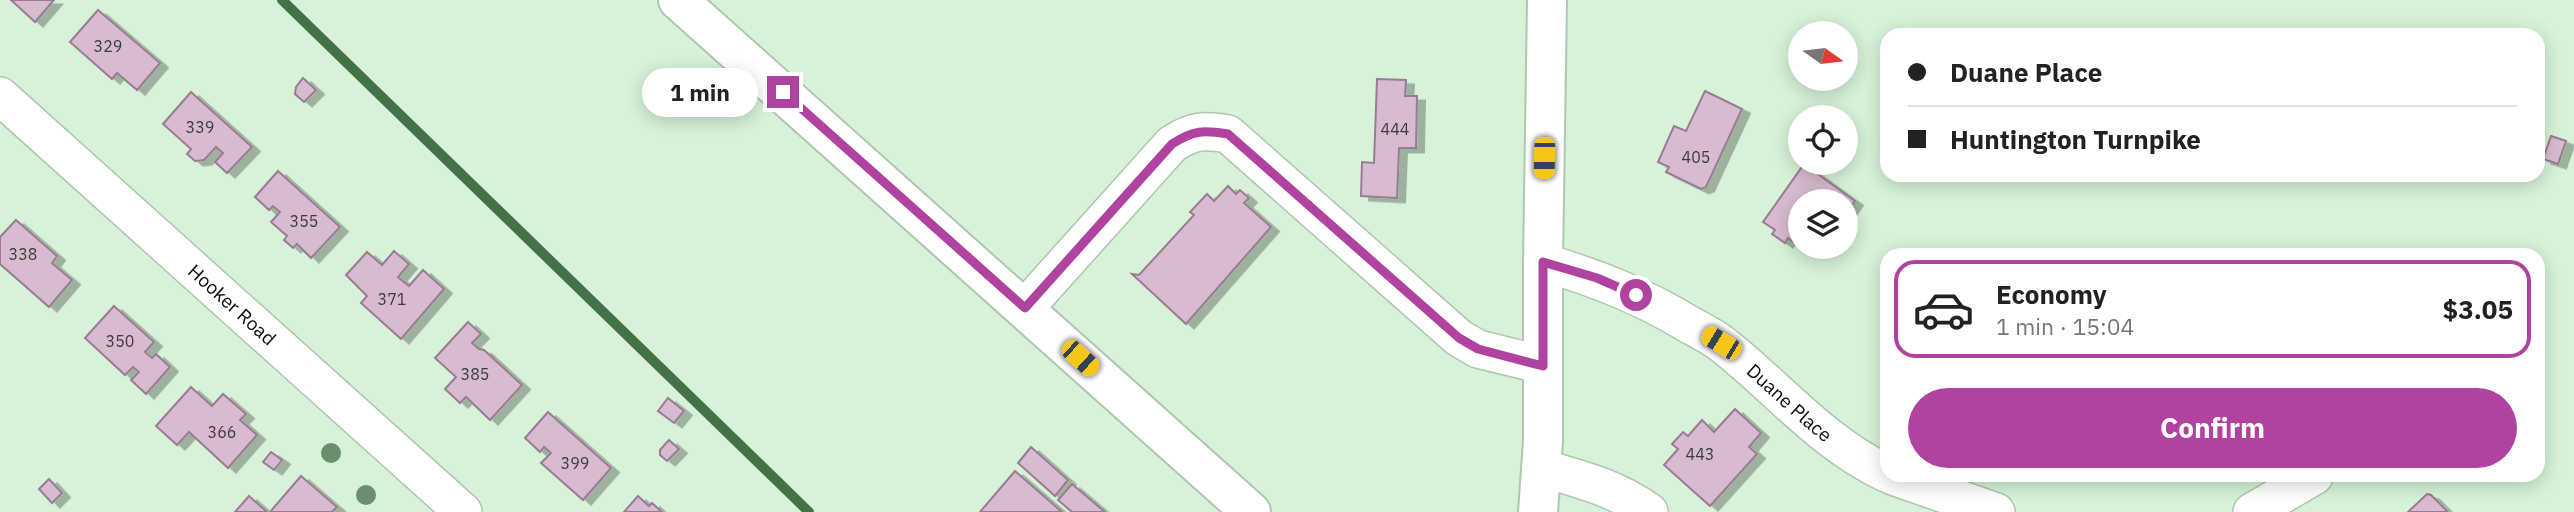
<!DOCTYPE html>
<meta charset="utf-8">
<style>
:root{--surface:#fff;--page:#f6f6f6;--text:#222;--muted:#767676;--line:#e0e0e0;--accent:#b143a0}
body{margin:0;font-family:"IBM Plex Sans",sans-serif;background:var(--page);color:var(--text);height:100vh;display:flex;flex-direction:column;font-size:26px;white-space:nowrap}
*{box-sizing:border-box;margin:0}
p{font-size:23px;color:var(--muted)}
.icon{flex:none;width:38px;height:38px;fill:none;stroke:currentColor;stroke-width:2;stroke-linecap:round;stroke-linejoin:round}
.map{position:relative;flex:1;overflow:hidden}
.side{position:absolute;left:1880px;top:248px;width:665px;height:234px;display:flex;flex-direction:column;background:var(--surface);border-radius:21px;box-shadow:0 4px 18px #0003}
.side>*{flex:none}
.banner{position:absolute;left:1880px;top:28px;width:665px;height:154px;border-radius:21px;box-shadow:0 4px 18px #0003;display:grid;align-content:center;height:154px;padding:0 28px;background:var(--surface)}
.needle{width:46px;rotate:104deg}
.tools{position:absolute;left:1788px;top:21px;display:grid;gap:14px}
.tools a{display:grid;place-items:center;width:70px;height:70px;border-radius:50%;background:var(--surface);box-shadow:0 4px 18px #0003;font-size:35px}
.end{position:absolute;width:32px;height:32px;margin:-16px;border:9px solid #b143a0;background:#fff;box-shadow:0 0 0 4px #fff}
.from{border-radius:50%}
.bubble{position:absolute;height:49px;border-radius:24px;background:var(--surface);box-shadow:0 4px 18px #0003;font-size:23px;font-weight:700;line-height:49px;text-align:center}
.car{position:absolute;width:21px;height:42px;margin:-21px -10px;border-radius:9px;box-shadow:0 0 5px 2px #0007;background:linear-gradient(#f5c518 24%,#345 0 40%,#f5c518 0 76%,#345 0 86%,#f5c518 0)}
.banner b{display:flex;align-items:center;gap:24px;height:66px;font-size:26px}
.banner b+b{border-top:2px solid var(--line)}
.banner i{width:18px;height:18px;background:var(--text)}
ul{padding:12px 0 0;list-style:none}
li{display:flex;align-items:center;gap:21px;height:98px;margin:0 14px 10px;padding:0 14px;border:4px solid transparent;border-radius:21px}
li div{flex:1}
li b{display:block;font-size:26px}
li em{font-style:normal;font-weight:700}
li.on{border-color:var(--accent)}
li>.icon{width:63px;height:63px;stroke-width:1.5}
.cta{display:flex;gap:14px;margin-top:auto;padding:14px 28px}
.cta a{flex:1;height:80px;border-radius:42px;background:var(--accent);color:#fff;font-size:28px;font-weight:700;line-height:80px;text-align:center}
.map>svg:first-child{display:block}
.lines{fill:none;stroke-linecap:round;stroke-linejoin:round}
.stream{stroke:#457148;stroke-width:10}
.building{fill:#d8bbd1;stroke:#987c91;stroke-width:2;filter:url(#shadow)}
.minor-casing{stroke:#aec7ae;stroke-width:40}
.major-casing{stroke:#aec7ae;stroke-width:42}
.minor{stroke:#fff;stroke-width:37}
.major{stroke:#fff;stroke-width:38}
.tree{fill:#6a8e6e}
.route{stroke:#b143a0;stroke-width:9}
.labels{text-anchor:middle;dominant-baseline:central;stroke-width:6;stroke-linejoin:round;paint-order:stroke}
.number-label{font-size:16px;fill:#3b3b3a}
.street-label{font-size:19px;fill:#071008;stroke:#d7f2d8}
</style>
<div class="map">
<svg width="2574" height="512" viewBox="0 0 2574 512">
<defs>
<filter id="shadow"><feDropShadow dx="8" dy="4.5" stdDeviation="0" flood-color="#0004"/></filter>
</defs>
<rect width="100%" height="100%" fill="#d7f2d8"/>
<g class="lines">
<polyline class="stream" points="282,0 809,512"/>
</g>
<g class="building">
<polygon points="11,0 54,0 35,22"/>
<polygon points="98,10 160,63 137,90 117,73 112,79 70,42"/>
<polygon points="303,78 316,90 304,102 295,94 296,87"/>
<polygon points="1377,79 1406,80 1405,96 1417,96 1416,148 1399,148 1397,198 1361,196 1362,162 1374,163"/>
<polygon points="1705,91 1742,109 1706,187 1701,189 1666,172 1669,167 1658,162 1674,126 1686,131"/>
<polygon points="191,92 252,147 227,173 215,162 223,153 216,147 204,160 195,161 187,154 191,149 163,124"/>
<polygon points="2551,136 2566,141 2558,164 2543,159"/>
<polygon points="1804,164 1855,201 1846,214 1846,201 1801,201 1802,249 1788,238 1785,243 1772,234 1775,230 1763,222"/>
<polygon points="278,171 340,227 311,258 297,244 293,248 284,240 287,236 271,222 280,212 273,206 269,210 255,197"/>
<polygon points="1228,186 1236,194 1240,190 1249,198 1244,203 1271,227 1186,324 1132,274 1139,275 1194,215 1190,212 1207,194 1214,201"/>
<polygon points="16,220 57,256 52,263 72,280 49,307 0,264 0,237"/>
<polygon points="394,251 409,264 398,277 409,286 423,270 444,289 401,339 361,303 367,296 346,275 367,252 382,265"/>
<polygon points="114,306 154,342 145,352 152,358 156,354 170,367 146,394 131,380 139,372 133,367 125,375 85,338"/>
<polygon points="468,322 481,334 472,343 479,349 484,350 522,385 490,420 466,397 460,403 445,389 456,377 435,358"/>
<polygon points="191,387 212,406 223,394 246,414 240,420 257,435 228,468 189,432 177,445 156,426"/>
<polygon points="668,398 684,411 674,423 658,411"/>
<polygon points="1735,409 1761,433 1749,447 1757,454 1710,506 1664,465 1678,449 1672,444 1683,432 1688,436 1702,420 1714,432"/>
<polygon points="548,412 611,468 583,500 541,463 551,453 544,447 540,452 525,438"/>
<polygon points="669,440 679,449 667,461 660,455 660,450"/>
<polygon points="1031,447 1068,480 1055,496 1018,463"/>
<polygon points="271,452 282,460 274,470 263,462"/>
<polygon points="1015,471 1062,512 980,512"/>
<polygon points="301,476 337,507 332,512 270,512"/>
<polygon points="49,479 62,493 52,503 39,489"/>
<polygon points="1072,484 1105,512 1072,512 1058,500"/>
<polygon points="2427,494 2431,495 2448,512 2408,512"/>
<polygon points="249,496 267,512 235,512"/>
<polygon points="638,496 649,506 652,503 662,512 624,512"/>
</g>
<g class="lines">
<defs>
<g id="minor">
<path id="s1" d="M 0,96 L 463,512"/>
<path id="s2" d="M 1543,262 C 1595,278 1643,296 1690,325 C 1701,331 1713,337 1722,344 C 1777,387 1822,443 1886,473"/>
<path d="M 1025,308 L 1172,144 C 1194,130 1203,130 1228,134 L 1459,338 L 1478,349 L 1543,365"/>
<path d="M 1541,468 C 1580,479 1616,488 1649,512"/>
<polyline points="1893,476 1996,512"/>
<polyline points="2252,512 2314,476"/>
</g>
<g id="major">
<polyline points="678,0 1251,512"/>
<polyline points="1538,512 1543,441 1543,262 1547,0"/>
</g>
</defs>
<use href="#minor" class="minor-casing"/>
<use href="#major" class="major-casing"/>
<use href="#minor" class="minor"/>
<use href="#major" class="major"/>
</g>
<g class="tree">
<circle cx="331" cy="453" r="10"/>
<circle cx="366" cy="495" r="10"/>
</g>
<g class="lines">
<path class="route" d="M 783,92 L 1025,308 L 1172,144 C 1194,130 1203,130 1228,134 L 1459,338 L 1478,349 L 1543,366 L 1543,262 L 1597,278 L 1636,295"/>
</g>
<g class="labels">
<g class="number-label">
<text x="108" y="46">329</text>
<text x="200" y="127">339</text>
<text x="1395" y="129">444</text>
<text x="1696" y="157">405</text>
<text x="304" y="221">355</text>
<text x="23" y="254">338</text>
<text x="392" y="299">371</text>
<text x="120" y="341">350</text>
<text x="475" y="374">385</text>
<text x="222" y="432">366</text>
<text x="1700" y="454">443</text>
<text x="575" y="463">399</text>
</g>
<g class="street-label">
<text stroke="none"><textPath href="#s1" startOffset="312">Hooker Road</textPath></text>
<text stroke="none"><textPath href="#s2" startOffset="287">Duane Place</textPath></text>
</g>
</g>
</svg>
<div class="tools">
<a><svg class="needle" viewBox="-14 -14 28 28"><path d="M0-13l5 13h-10z" fill="#e53935"/><path d="M0 13l5-13h-10z" fill="#767676"/></svg></a>
<a><svg class="icon" aria-label="locate" viewBox="0 0 24 24"><circle cx="12" cy="12" r="6"/><path d="M12 2v4M12 18v4M2 12h4M18 12h4"/></svg></a>
<a><svg class="icon" aria-label="layers" viewBox="0 0 24 24"><path d="M12 4l9 5-9 5-9-5zM3 14l9 5 9-5"/></svg></a>
</div>
<i class="end from" style="left:1636px;top:295px"></i>
<i class="end" style="left:783px;top:92px"></i>
<div class="bubble" style="left:642px;top:68px;width:116px">1 min</div>
<i class="car" style="left:1544px;top:158px;rotate:181deg"></i>
<i class="car" style="left:1721px;top:343px;rotate:301deg"></i>
<i class="car" style="left:1080px;top:358px;rotate:132deg"></i>
<div class="banner">
<b><i class="from"></i>Duane Place</b>
<b><i></i>Huntington Turnpike</b>
</div>
<section class="side">
<ul>
<li class="on"><svg class="icon" aria-label="car" viewBox="0 0 24 24"><path d="M5 17H2v-5l4-1 3-4h7l3 4 3 1v5h-3M9 17h6M6 11h13"/><circle cx="7" cy="17" r="2"/><circle cx="17" cy="17" r="2"/></svg><div><b>Economy</b><p>1 min · 15:04</p></div><em>$3.05</em></li>
</ul>
<div class="cta"><a>Confirm</a></div>
</section>
</div>
